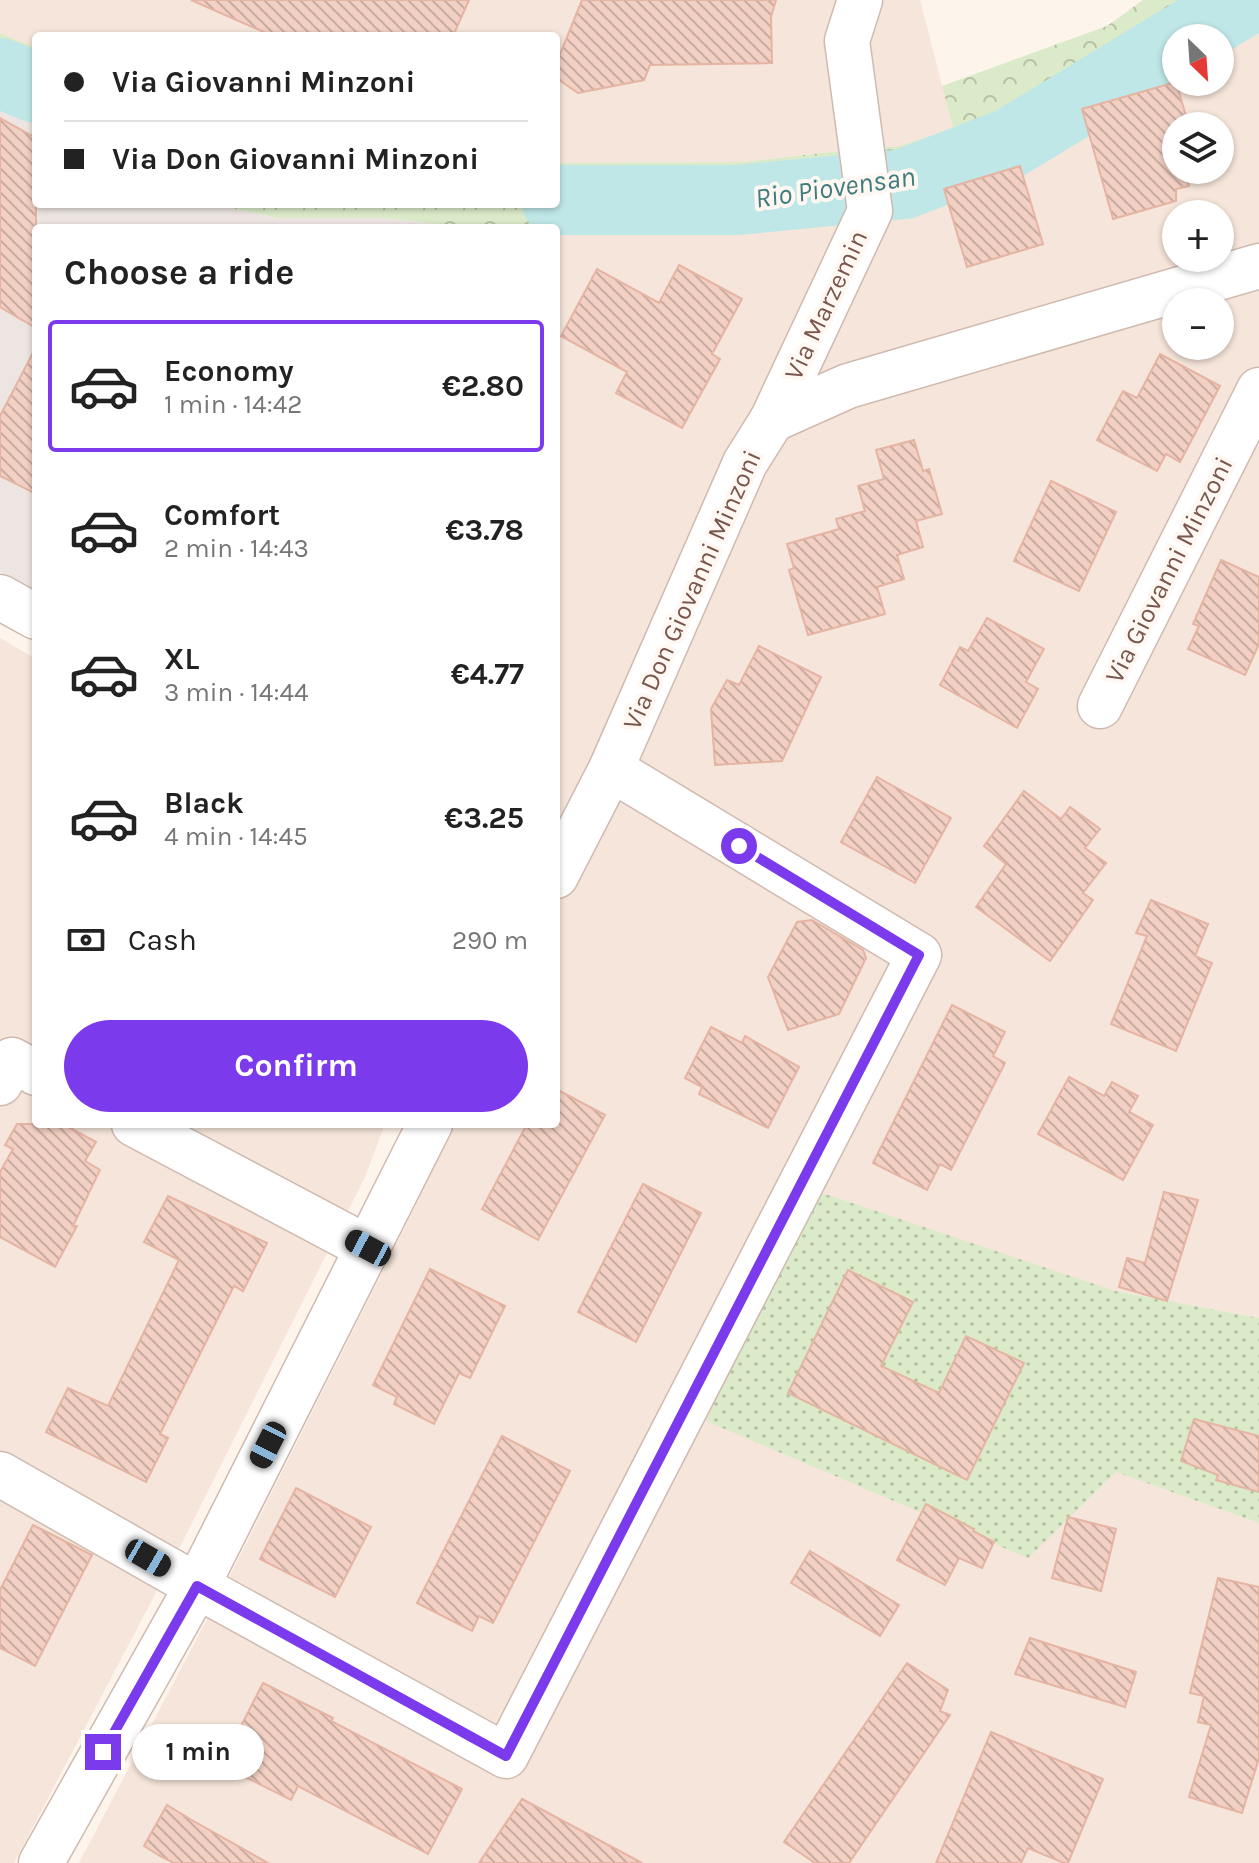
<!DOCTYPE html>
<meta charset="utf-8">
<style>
:root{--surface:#fff;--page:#f2f2f2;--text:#222;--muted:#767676;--line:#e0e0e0;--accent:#7c3aed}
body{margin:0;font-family:Karla,sans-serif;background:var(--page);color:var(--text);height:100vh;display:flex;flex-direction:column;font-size:30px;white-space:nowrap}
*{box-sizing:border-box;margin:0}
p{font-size:26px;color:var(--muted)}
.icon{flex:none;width:44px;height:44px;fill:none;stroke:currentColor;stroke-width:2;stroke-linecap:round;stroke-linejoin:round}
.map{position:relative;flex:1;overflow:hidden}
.side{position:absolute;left:32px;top:224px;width:528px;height:904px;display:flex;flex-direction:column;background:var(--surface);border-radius:8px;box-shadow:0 2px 6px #0004}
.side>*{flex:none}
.hud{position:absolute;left:32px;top:32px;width:528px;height:176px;border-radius:8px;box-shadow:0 2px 6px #0004;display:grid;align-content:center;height:176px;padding:0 32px;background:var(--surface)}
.needle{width:52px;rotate:155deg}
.controls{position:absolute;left:1162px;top:24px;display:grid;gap:16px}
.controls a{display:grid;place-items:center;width:72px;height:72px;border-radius:50%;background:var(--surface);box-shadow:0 2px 6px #0004;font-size:40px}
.end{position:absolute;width:36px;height:36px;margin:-18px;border:10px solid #7c3aed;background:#fff;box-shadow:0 0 0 4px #fff}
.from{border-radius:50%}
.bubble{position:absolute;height:56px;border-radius:28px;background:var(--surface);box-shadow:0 2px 6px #0004;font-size:26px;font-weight:700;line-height:56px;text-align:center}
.car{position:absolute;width:24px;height:48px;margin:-24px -12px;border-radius:10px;box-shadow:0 0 6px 2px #0007;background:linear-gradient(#222 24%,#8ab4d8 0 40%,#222 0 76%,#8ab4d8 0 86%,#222 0)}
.hud b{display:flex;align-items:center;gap:28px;height:76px;font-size:30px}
.hud b+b{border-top:2px solid var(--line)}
.hud i{width:20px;height:20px;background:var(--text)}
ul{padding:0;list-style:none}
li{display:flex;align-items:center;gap:24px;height:132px;margin:0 16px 12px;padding:0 16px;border:4px solid transparent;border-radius:8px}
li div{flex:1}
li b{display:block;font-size:30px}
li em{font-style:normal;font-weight:700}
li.on{border-color:var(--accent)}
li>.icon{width:72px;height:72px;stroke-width:1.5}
h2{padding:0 32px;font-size:36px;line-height:96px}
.pay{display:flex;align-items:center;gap:20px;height:88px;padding:0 32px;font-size:30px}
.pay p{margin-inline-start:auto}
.cta{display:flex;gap:16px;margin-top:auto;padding:16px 32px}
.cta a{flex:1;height:92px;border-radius:48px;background:var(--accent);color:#fff;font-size:32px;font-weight:700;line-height:92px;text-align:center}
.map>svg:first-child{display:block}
.residential{fill:#f5e5da;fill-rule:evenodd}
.industrial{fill:#ede5e1}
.forest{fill:url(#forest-crowns)}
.park{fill:url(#park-dots)}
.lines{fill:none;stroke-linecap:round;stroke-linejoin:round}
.river{stroke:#bfe7e7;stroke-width:70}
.building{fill:url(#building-back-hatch);stroke:#e5b4a3;stroke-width:2}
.minor-casing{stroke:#d0bab0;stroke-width:47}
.minor{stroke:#fff;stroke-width:44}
.route{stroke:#7c3aed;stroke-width:10}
.labels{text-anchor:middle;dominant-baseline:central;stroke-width:8;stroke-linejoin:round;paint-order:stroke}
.street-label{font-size:26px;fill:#79574d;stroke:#fff8f2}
.water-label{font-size:28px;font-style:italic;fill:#407c7e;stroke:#fff8f2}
</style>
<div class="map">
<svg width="1259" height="1863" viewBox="0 0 1259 1863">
<defs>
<pattern id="forest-crowns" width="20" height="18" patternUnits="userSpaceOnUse" patternTransform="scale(2)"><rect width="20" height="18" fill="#dbebc9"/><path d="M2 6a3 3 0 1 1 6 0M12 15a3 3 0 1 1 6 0" fill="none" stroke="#b6c1a5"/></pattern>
<pattern id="park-dots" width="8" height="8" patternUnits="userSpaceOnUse" patternTransform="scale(2)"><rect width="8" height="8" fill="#dbebc9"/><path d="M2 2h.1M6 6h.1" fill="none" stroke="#b6c1a5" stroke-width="1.8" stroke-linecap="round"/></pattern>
<pattern id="building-back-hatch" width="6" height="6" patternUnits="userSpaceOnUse" patternTransform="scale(2)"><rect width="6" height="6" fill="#f2d0c3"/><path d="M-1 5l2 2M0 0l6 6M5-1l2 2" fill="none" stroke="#c9aca1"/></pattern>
</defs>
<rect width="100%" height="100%" fill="#fdf4ec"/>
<g class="residential">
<polygon points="0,0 920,0 953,128 900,146 848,150 742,162 556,163 556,36 36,36 36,48 0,33"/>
<path d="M 1259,25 L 1259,1318 L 1115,1291 L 1116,1472 L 1259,1523 L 1259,1863 L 79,1863 L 236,1564 L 417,1203 L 447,1124 L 556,1124 L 556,228 L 469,228 L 470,227 L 747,227 L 915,209 L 1038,160 L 1176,76 L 1176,82 L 1220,82 L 1220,49 ZM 1176,126 L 1220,126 L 1220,170 L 1176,170 ZM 1176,214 L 1220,214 L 1220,258 L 1176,258 ZM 1176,302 L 1220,302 L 1220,346 L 1176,346 Z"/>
<polygon points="0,638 36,659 36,1124 385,1124 365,1177 184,1539 14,1863 0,1863"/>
</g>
<polygon class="industrial" points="0,103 36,115 36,204 212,204 278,218 383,218 470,227 469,228 36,228 36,593 0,572"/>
<g class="forest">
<polygon points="1143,0 1259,0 1259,25 1220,49 1220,38 1176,38 1176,76 1038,160 986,185 912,210 747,227 467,227 383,218 278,218 212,204 556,204 556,163 742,162 848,150 900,146 953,128 942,86 1107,26"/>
<polygon points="0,33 36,48 36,115 0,103"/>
</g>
<polygon class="park" points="807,1188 1115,1291 1259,1318 1259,1523 1116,1472 1028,1558 706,1421"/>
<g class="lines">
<g class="river">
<polyline points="1183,38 1246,0"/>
<polyline points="0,73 36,88"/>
<polyline points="556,200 738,200 904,184 1010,143 1176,42"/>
</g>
</g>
<g class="building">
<polygon points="191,0 469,0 453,36 273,36"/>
<polygon points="582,0 776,0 771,17 772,63 650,65 644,80 578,93 556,78 556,64"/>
<polygon points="1176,82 1189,126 1172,126 1176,140 1176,170 1185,170 1189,186 1176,189 1176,201 1113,219 1082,109"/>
<polygon points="0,118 36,138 36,328 0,307"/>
<polygon points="1020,166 1043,244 967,267 944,189"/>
<polygon points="679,265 742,299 712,354 720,359 682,428 616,393 627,372 561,336 597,269 659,303"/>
<polygon points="36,347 36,494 0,476 0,416"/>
<polygon points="1160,354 1220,386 1180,462 1166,454 1157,471 1097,440 1123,391 1137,398"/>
<polygon points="914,440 923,471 929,469 942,514 916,521 923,547 897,555 904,579 877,587 885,614 808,635 789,570 794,568 787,544 839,529 836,519 865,511 858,486 884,479 876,450"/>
<polygon points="1051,481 1116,512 1079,591 1014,561"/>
<polygon points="1221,560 1259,577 1259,644 1245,675 1188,649 1199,626 1193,624"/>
<polygon points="987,618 1044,649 1026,682 1038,689 1017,728 940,685 960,647 968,651"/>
<polygon points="759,646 821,677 782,761 715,765 711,709 727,680 739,685"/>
<polygon points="877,777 951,818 915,883 841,842"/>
<polygon points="1024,791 1061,819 1070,807 1100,829 1085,848 1106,863 1083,893 1093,900 1050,961 976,907 1006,864 984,846"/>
<polygon points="1151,900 1208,924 1195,956 1212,963 1176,1051 1111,1024 1147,936 1136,933"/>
<polygon points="812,920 863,950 866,958 839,1014 788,1030 768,977 797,922"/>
<polygon points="952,1005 1005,1032 993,1056 1005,1063 951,1170 940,1164 927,1190 873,1163"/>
<polygon points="711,1027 742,1043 745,1036 799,1067 768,1128 699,1094 702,1087 685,1078"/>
<polygon points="1069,1077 1104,1096 1112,1082 1138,1096 1129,1112 1153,1125 1123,1180 1038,1134"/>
<polygon points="556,1089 605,1115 538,1240 482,1209 527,1124 556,1124"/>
<polygon points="17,1124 63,1124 96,1142 85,1161 100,1170 73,1226 77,1226 55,1267 0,1237 0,1172 13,1149 5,1145"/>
<polygon points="643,1184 701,1213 636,1342 578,1312"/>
<polygon points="1164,1192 1198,1200 1167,1301 1119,1287 1127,1258 1145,1263"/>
<polygon points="168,1196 267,1243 243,1291 234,1286 160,1434 168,1438 146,1482 46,1432 68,1388 108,1406 179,1260 144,1242"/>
<polygon points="430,1269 505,1306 470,1378 459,1373 434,1424 394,1404 397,1397 373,1385"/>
<polygon points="848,1270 913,1302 881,1366 939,1393 966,1336 1024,1363 967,1480 788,1393"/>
<polygon points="1194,1419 1259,1436 1259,1492 1216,1480 1218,1475 1181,1461"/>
<polygon points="502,1436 570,1471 493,1623 479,1616 472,1631 417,1603"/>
<polygon points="296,1488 371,1527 335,1597 260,1559"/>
<polygon points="926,1504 974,1529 973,1531 994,1542 982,1568 959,1558 945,1585 897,1560"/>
<polygon points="1068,1517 1116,1529 1101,1591 1052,1578"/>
<polygon points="33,1525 92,1555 35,1666 0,1648 0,1590"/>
<polygon points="810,1551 899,1605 880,1636 791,1583"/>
<polygon points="1218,1578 1259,1587 1259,1758 1242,1813 1189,1797 1211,1725 1198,1722 1204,1696 1190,1693"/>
<polygon points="1030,1638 1136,1672 1125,1707 1015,1674"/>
<polygon points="907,1663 948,1690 940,1711 950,1715 849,1863 815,1863 784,1842"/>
<polygon points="263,1683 333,1718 331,1721 462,1789 428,1854 298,1786 291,1800 221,1765"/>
<polygon points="991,1732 1103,1779 1068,1863 1064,1863 1028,1848 1021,1863 936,1863"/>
<polygon points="522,1799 642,1863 479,1863"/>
<polygon points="167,1805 190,1819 268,1863 174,1863 162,1857 144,1846"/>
</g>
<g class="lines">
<defs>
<g id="minor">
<polyline points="772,420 870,211 847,41 860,0"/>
<polyline points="0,597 36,617"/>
<polyline points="1100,706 1259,390"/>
<polyline points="556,876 611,769 745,463 772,420 848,386 1259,266"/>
<polyline points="0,1083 12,1060 36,1073"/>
<polyline points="134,1124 368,1248"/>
<polyline points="0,1474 197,1586 506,1756 919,955 611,769"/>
<polyline points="41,1863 197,1586 430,1124"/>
</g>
</defs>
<use href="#minor" class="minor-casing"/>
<use href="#minor" class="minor"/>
</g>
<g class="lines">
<polyline class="route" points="103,1752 197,1586 506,1756 919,955 739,846"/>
</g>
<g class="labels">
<g class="street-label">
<text transform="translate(826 305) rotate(-65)">Via Marzemin</text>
<text transform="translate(1169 570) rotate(-63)">Via Giovanni Minzoni</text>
<text transform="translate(692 590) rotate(-66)">Via Don Giovanni Minzoni</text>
</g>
<g class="water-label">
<text transform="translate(835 187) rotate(-8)">Rio Piovensan</text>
</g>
</g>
</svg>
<div class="controls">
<a><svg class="needle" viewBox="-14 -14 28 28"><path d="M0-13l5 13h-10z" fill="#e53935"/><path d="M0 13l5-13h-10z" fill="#767676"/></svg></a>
<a><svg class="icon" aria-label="layers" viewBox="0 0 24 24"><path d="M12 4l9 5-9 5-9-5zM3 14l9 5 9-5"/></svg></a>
<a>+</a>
<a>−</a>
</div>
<i class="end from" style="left:739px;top:846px"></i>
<i class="end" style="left:103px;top:1752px"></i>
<div class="bubble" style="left:132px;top:1724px;width:132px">1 min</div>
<i class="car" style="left:368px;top:1248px;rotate:298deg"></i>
<i class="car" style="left:268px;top:1445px;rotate:207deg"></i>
<i class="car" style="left:148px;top:1558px;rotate:120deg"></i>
<div class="hud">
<b><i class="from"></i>Via Giovanni Minzoni</b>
<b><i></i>Via Don Giovanni Minzoni</b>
</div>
<section class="side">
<h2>Choose a ride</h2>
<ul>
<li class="on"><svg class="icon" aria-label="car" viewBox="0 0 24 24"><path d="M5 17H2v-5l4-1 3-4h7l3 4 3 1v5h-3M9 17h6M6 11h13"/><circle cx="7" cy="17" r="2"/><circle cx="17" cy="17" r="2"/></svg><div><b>Economy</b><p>1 min · 14:42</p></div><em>€2.80</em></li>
<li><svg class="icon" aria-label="car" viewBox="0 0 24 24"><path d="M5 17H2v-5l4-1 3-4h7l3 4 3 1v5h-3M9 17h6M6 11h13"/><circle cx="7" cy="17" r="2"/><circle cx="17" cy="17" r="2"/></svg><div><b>Comfort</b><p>2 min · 14:43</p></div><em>€3.78</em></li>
<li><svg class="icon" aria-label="car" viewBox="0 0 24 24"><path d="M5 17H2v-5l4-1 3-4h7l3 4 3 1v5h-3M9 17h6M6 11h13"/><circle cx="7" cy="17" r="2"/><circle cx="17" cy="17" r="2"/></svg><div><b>XL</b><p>3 min · 14:44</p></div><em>€4.77</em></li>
<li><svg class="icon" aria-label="car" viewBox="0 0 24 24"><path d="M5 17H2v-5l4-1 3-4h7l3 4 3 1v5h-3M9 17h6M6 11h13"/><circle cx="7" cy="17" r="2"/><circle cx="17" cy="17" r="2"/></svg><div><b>Black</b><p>4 min · 14:45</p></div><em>€3.25</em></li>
</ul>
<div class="pay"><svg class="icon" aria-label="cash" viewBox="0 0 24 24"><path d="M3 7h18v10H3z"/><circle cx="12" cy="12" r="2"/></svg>Cash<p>290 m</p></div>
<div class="cta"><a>Confirm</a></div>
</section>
</div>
